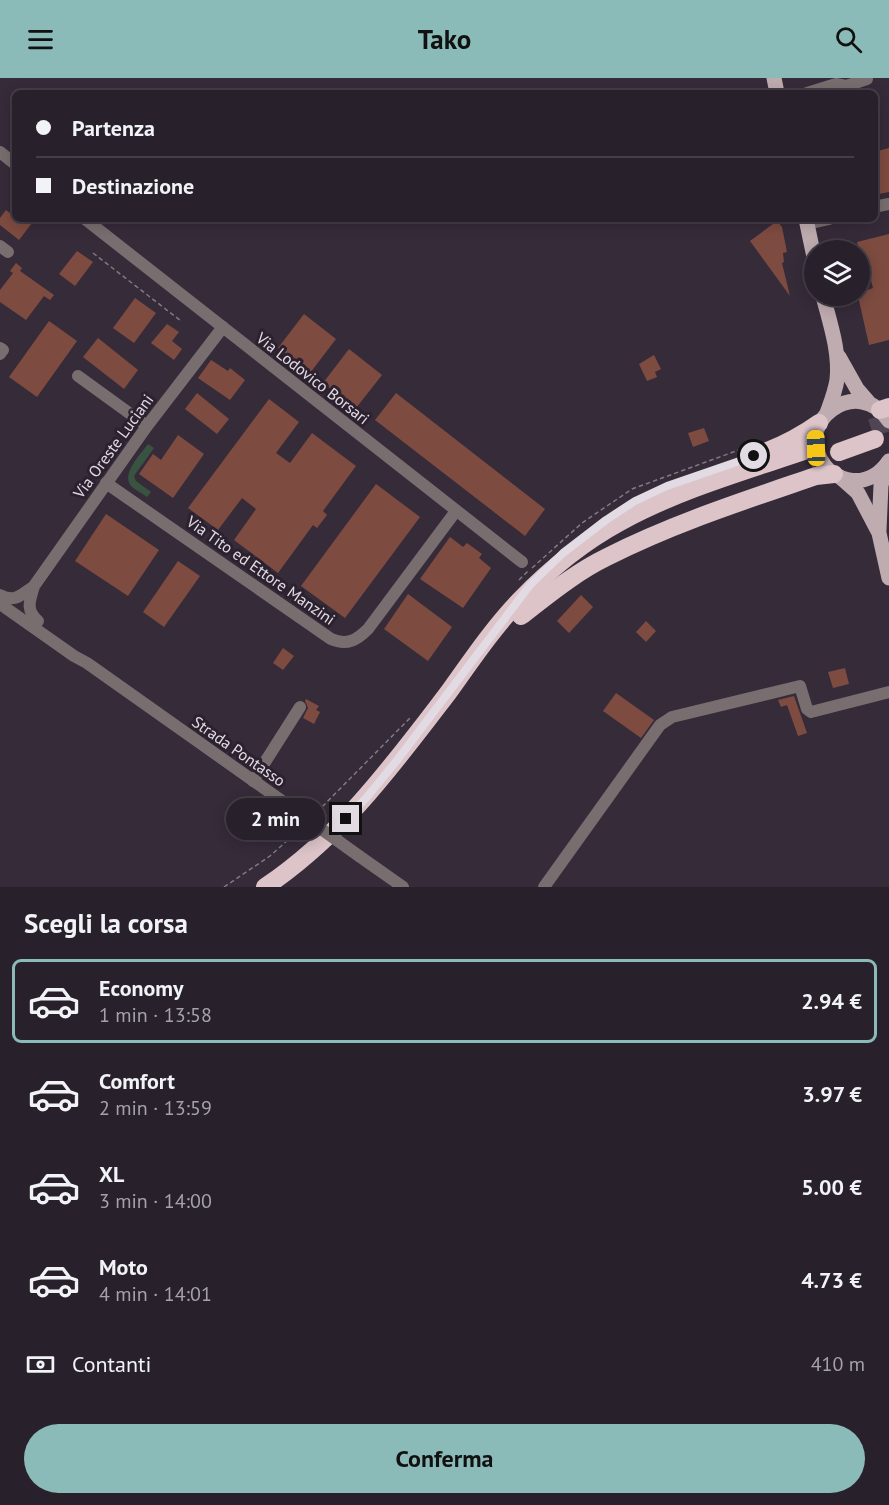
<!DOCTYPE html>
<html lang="it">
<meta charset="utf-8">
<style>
:root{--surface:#28202b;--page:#302833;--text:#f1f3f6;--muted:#a5a3a9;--line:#443e47;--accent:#8bbbb9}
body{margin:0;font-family:"PT Sans",sans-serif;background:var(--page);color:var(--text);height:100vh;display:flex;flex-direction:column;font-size:22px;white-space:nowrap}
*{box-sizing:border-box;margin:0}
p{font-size:20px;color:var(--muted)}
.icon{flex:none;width:33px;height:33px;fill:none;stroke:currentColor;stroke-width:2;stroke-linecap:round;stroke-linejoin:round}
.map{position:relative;height:809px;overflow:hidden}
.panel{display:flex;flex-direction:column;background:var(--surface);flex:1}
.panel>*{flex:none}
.hud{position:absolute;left:12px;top:12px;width:866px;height:132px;border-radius:9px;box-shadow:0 3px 15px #0003,0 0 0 2px var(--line);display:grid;align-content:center;height:132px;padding:0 24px;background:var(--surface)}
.tools{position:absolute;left:804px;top:162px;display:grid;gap:12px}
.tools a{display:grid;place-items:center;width:66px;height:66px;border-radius:50%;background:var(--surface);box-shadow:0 3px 15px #0003,0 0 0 2px var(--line);font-size:30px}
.end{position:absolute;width:27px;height:27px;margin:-14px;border:8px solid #e2dbe4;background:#111;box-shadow:0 0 0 3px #111}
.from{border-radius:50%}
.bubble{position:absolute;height:42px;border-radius:21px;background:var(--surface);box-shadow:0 3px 15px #0003,0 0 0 2px var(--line);font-size:20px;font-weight:600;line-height:42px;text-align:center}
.car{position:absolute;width:18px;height:36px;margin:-18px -9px;border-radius:8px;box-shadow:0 0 4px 2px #0007;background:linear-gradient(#f5c518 24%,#345 0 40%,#f5c518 0 76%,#345 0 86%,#f5c518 0)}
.hud b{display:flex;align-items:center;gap:21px;height:57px;font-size:22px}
.hud b+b{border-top:2px solid var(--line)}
.hud i{width:15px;height:15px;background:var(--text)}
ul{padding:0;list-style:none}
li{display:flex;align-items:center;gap:18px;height:84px;margin:0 12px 9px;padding:0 12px;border:3px solid transparent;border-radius:9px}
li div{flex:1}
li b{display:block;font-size:22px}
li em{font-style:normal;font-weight:600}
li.current{border-color:var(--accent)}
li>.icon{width:54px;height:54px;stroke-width:1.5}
h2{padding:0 24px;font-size:27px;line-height:72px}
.pay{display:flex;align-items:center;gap:15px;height:66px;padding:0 24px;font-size:22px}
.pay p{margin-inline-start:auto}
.button{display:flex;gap:12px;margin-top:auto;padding:12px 24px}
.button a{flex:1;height:69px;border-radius:36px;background:var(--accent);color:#111;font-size:24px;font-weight:600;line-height:69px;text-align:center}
header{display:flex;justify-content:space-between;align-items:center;height:78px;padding:0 24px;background:var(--accent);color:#111;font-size:27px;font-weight:600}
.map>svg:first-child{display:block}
.green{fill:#385441}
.building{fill:#7e4b40}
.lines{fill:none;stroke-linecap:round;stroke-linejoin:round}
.highway-tunnel{stroke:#504553;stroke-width:18;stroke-dasharray:18 9;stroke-linecap:butt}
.path{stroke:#827984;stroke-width:1.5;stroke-dasharray:4.5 3;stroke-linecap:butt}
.minor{stroke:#786e70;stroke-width:12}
.major{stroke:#bfacb0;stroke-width:15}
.highway{stroke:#dcc4c9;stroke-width:18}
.minor-bridge{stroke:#786e70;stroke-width:12}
.route{stroke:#e2dbe4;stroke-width:8}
.labels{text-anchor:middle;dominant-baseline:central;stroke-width:6;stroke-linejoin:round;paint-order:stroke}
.street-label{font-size:16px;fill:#e2dbe4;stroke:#2c222f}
</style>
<header><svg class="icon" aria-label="menu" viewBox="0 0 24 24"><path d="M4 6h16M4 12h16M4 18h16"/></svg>Tako<svg class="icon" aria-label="search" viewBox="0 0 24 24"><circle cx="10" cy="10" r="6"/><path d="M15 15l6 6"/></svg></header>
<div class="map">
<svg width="889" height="809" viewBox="0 0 889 809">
<rect width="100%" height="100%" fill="#362b39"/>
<path class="green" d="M 148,366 L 154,370 L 134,398 L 136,403 L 151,414 L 147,419 C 142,415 135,412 131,408 C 121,395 141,376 148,366 Z"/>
<g class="building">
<polygon points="889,70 889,114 874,117 874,74"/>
<polygon points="6,132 15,139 15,141 35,141 19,162 0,147 0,140"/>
<polygon points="777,143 782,149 787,174 783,175 784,184 782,185 790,218 750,163"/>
<polygon points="889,156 889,262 869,267 858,218 860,215 873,210 868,191 863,193 857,164"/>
<polygon points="77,173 93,184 75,208 59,196"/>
<polygon points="16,185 22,190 20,193 54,217 50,222 44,218 26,242 0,224 0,212 13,195 10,193"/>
<polygon points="135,220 156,235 134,265 113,250"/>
<polygon points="304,236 336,261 310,295 278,270"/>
<polygon points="49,243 77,263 37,319 9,299"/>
<polygon points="167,246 179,254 172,263 182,271 174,282 151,265"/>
<polygon points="98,260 138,292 124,311 83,279"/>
<polygon points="349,271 382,297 356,330 323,305"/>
<polygon points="654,277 661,291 655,294 657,299 647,303 639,286"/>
<polygon points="211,282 228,293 230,290 245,302 230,322 198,300"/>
<polygon points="197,315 229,341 217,356 185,331"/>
<polygon points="396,315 545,431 525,458 375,342"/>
<polygon points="269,321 299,344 276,375 290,385 312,355 356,388 323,433 327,437 317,450 313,447 278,495 234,462 256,431 242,420 218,452 188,430"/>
<polygon points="704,350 709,363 693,369 688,355"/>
<polygon points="178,357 204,376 173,420 139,396 153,376 161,382"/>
<polygon points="376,406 420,439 345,540 301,508"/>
<polygon points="106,436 159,472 128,518 75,483"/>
<polygon points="450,459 463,469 467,465 482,476 479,480 491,490 463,530 420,501"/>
<polygon points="178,483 200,498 164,549 143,534"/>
<polygon points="408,516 452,549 428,583 384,551"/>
<polygon points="581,517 593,529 569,555 557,543"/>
<polygon points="646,543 656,553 646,564 636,554"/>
<polygon points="283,570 294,578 283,592 273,585"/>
<polygon points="845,590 849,606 833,610 828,594"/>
<polygon points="616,615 654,642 641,660 603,633"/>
<polygon points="794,618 807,655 798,658 787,627 781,629 778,622"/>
<polygon points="306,621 319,628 316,632 320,634 314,646 303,640 308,630 305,623"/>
</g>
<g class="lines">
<g class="highway-tunnel">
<polyline points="871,350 889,344"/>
<polyline points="810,383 839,374"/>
</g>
<g class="path">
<polyline points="93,175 181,243"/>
<polyline points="532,490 582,445 632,411 747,369"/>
<polyline points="519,502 528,493"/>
<polyline points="317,734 412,638"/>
<polyline points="224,809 270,778 299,752 276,732"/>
</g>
<g class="minor">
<polyline points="807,15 836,6 846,8 867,1"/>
<polyline points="0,74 15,86"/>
<polyline points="874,129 889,126"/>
<polyline points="85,141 522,484"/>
<polyline points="807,146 829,141"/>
<polyline points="0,168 8,174"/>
<polyline points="0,270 3,272 0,276"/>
<polyline points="78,298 147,348"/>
<path d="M 106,405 L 331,561 C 347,568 357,562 368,551 L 456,433"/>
<path d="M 0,517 C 16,525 20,517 33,509"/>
<polyline points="0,526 74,578 87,585 306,740"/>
<path d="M 38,543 C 25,532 30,522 34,508 L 147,348 L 223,249"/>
<polyline points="253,703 300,629"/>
<polyline points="359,778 403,809"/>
<polyline points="544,809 660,647 672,639 800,608 807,631 811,634 889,614"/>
</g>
<g class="major">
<polyline points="774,0 777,15"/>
<polyline points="806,141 814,179"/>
<path d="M 823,218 C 830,245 840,274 837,302 C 835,314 831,324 827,335"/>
<polyline points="839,279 857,311 870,326"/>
<path d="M 889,343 C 858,295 790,345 825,388 C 831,396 840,400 849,402 C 866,405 880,396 889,383"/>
<polyline points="840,399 858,415 879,455 889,500"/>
<polyline points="879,452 881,407 888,387"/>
</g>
<g class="highway">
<polyline points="880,332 889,329"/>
<polyline points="839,374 875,361"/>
<path d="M 760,376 C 781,368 801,358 819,345"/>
<path d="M 521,538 C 548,517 576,494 607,479 C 674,445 746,422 816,398 L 834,396"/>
<path d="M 265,809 C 341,758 393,687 448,615 C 471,583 493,550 520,522 C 550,491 583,464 620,444 C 678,412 745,393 807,372"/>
</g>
<polyline class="minor-bridge" points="306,740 359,778"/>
</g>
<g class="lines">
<polyline class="route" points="346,741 367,719 398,681 530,507 563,475 606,442 635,423 667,408 754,378"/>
</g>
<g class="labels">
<g class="street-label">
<text transform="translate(313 300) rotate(38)">Via Lodovico Borsari</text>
<text transform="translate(113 368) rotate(-54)">Via Oreste Luciani</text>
<text transform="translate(261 492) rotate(35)">Via Tito ed Ettore Manzini</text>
<text transform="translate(239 673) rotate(35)">Strada Pontasso</text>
</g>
</g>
</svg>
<div class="tools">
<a><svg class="icon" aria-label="layers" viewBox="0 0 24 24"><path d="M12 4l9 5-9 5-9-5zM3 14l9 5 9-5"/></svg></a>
</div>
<i class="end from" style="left:754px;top:378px"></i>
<i class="end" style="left:346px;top:741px"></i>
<div class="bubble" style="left:226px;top:720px;width:99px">2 min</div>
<i class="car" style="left:816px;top:370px;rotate:358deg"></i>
<div class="hud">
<b><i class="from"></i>Partenza</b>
<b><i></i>Destinazione</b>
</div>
</div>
<section class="panel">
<h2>Scegli la corsa</h2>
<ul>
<li class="current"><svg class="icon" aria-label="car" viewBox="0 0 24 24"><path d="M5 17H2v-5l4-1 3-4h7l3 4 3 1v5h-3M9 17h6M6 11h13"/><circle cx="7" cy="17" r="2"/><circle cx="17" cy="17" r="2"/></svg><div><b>Economy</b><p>1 min · 13:58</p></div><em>2.94 €</em></li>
<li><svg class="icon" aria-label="car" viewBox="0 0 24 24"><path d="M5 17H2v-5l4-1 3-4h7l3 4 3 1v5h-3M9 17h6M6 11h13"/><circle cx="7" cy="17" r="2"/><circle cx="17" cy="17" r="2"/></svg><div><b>Comfort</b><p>2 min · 13:59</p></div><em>3.97 €</em></li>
<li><svg class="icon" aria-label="car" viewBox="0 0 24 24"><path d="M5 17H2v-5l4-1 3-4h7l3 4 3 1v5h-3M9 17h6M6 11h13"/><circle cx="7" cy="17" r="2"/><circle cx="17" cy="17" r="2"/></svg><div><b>XL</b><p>3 min · 14:00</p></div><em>5.00 €</em></li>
<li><svg class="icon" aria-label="car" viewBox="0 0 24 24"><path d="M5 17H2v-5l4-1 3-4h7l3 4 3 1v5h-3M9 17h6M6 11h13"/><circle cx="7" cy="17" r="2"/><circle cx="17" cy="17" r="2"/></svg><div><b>Moto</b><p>4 min · 14:01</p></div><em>4.73 €</em></li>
</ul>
<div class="pay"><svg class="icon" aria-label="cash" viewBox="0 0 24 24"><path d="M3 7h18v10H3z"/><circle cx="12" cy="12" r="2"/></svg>Contanti<p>410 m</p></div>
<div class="button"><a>Conferma</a></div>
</section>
